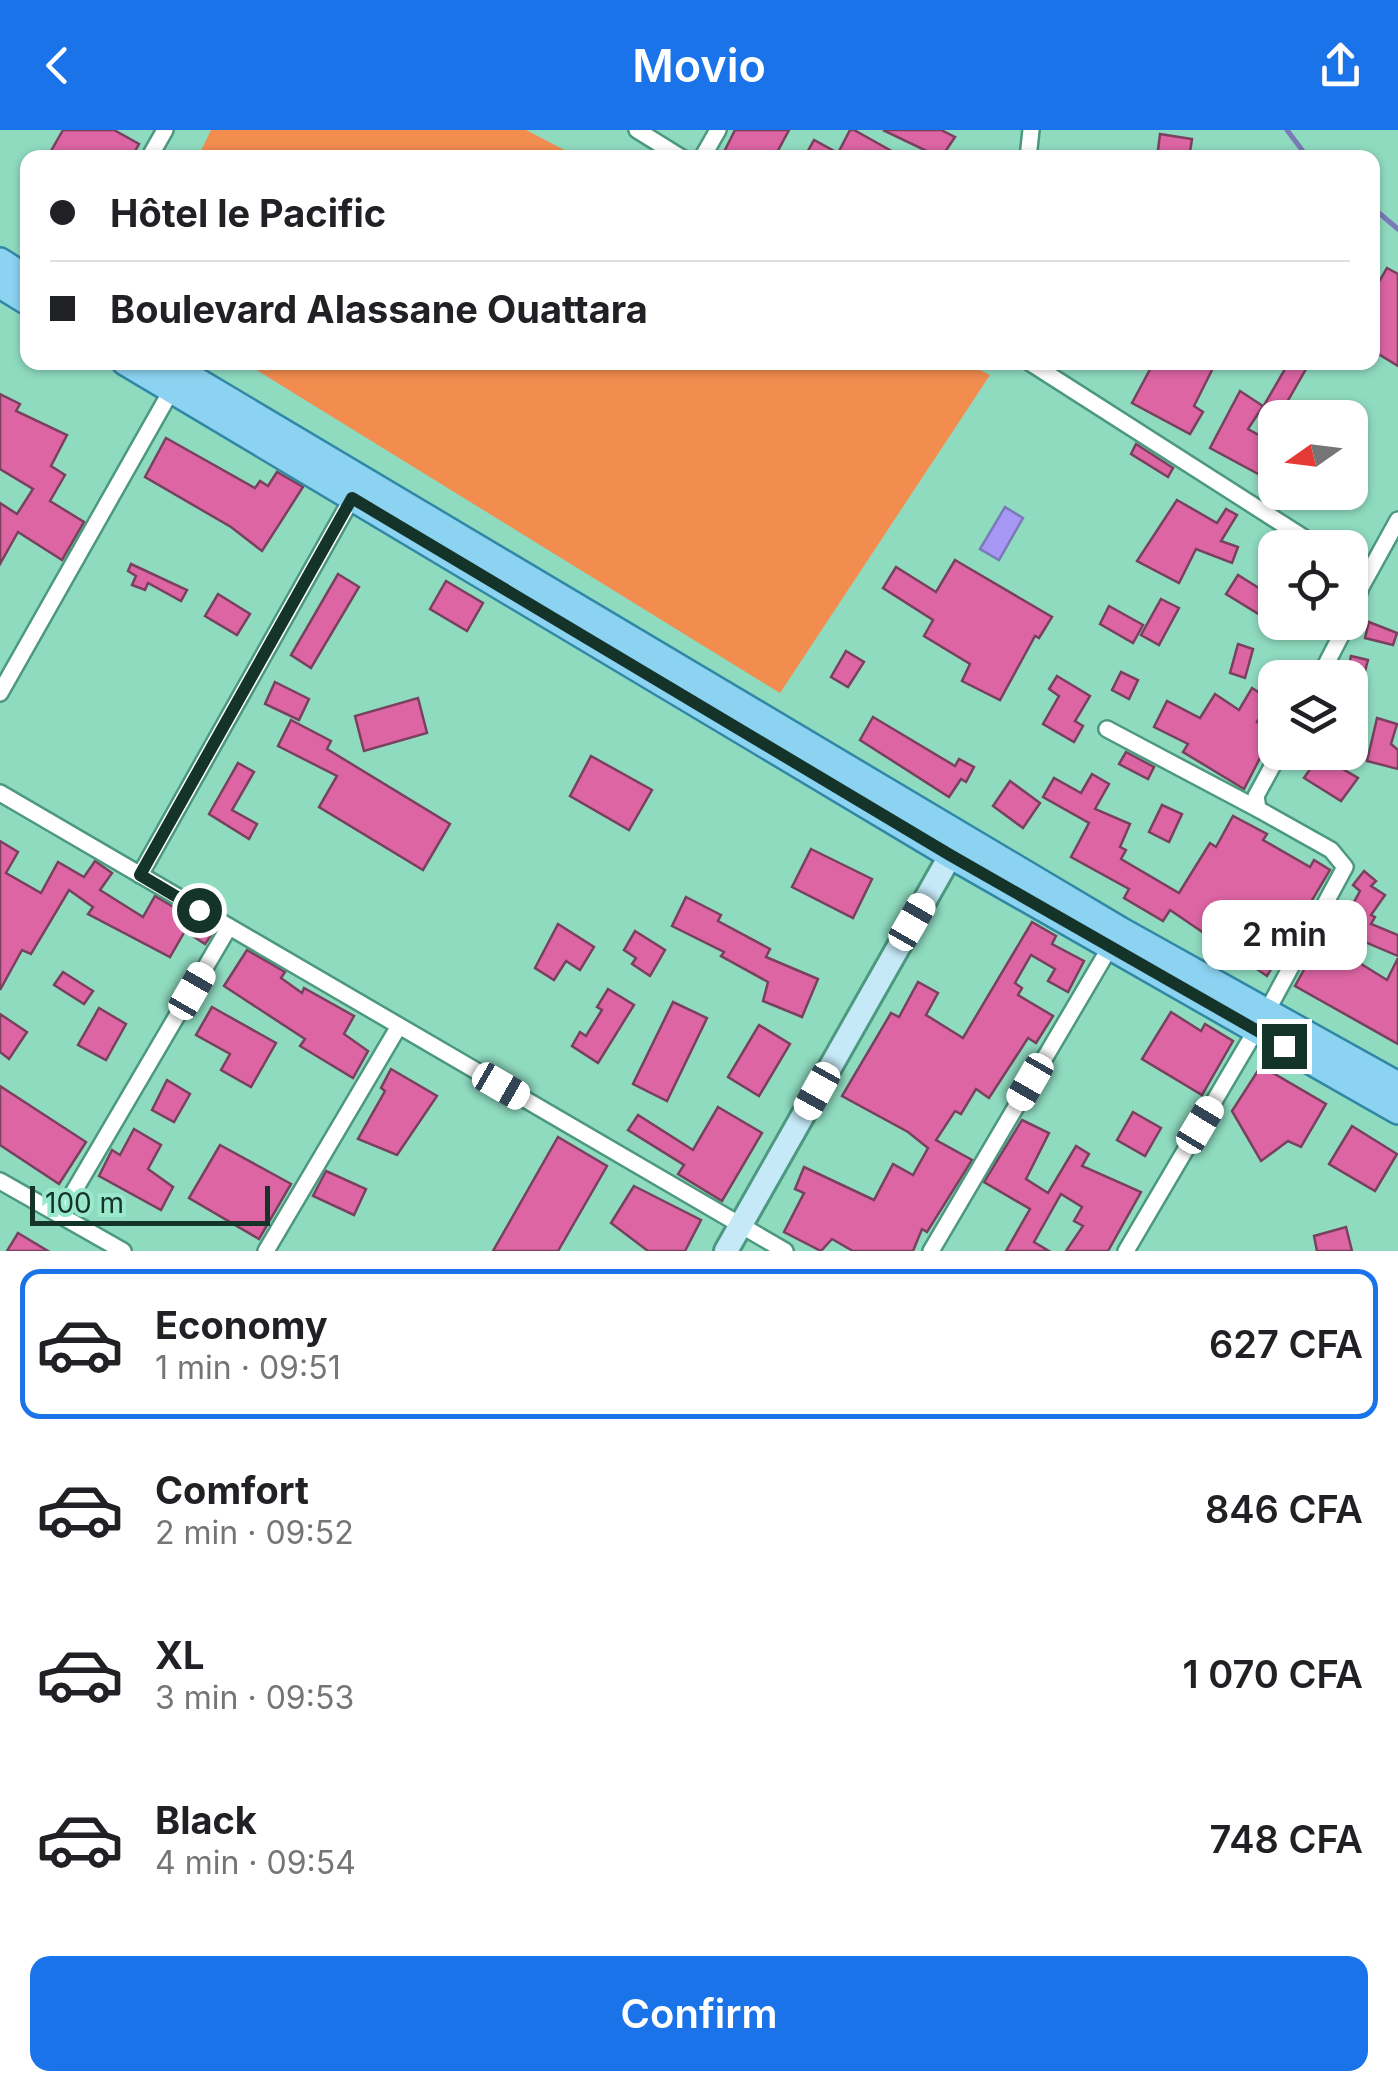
<!DOCTYPE html>
<meta charset="utf-8">
<style>
:root{--surface:#fff;--page:#f6f6f6;--text:#202124;--muted:#757577;--line:#e0e0e0;--accent:#1a73e8}
body{margin:0;font-family:Inter,sans-serif;background:var(--page);color:var(--text);height:100vh;display:flex;flex-direction:column;font-size:38px;white-space:nowrap}
*{box-sizing:border-box;margin:0}
p{font-size:32px;color:var(--muted)}
.icon{flex:none;width:55px;height:55px;fill:none;stroke:currentColor;stroke-width:2;stroke-linecap:round;stroke-linejoin:round}
.map{position:relative;height:1121px;overflow:hidden}
.sheet{display:flex;flex-direction:column;background:var(--surface);flex:1}
.sheet>*{flex:none}
.hud{position:absolute;left:20px;top:20px;width:1360px;height:220px;border-radius:20px;box-shadow:0 2px 8px #0004;display:grid;align-content:center;height:220px;padding:0 30px;background:var(--surface)}
.needle{width:65px;rotate:256deg}
.fabs{position:absolute;left:1258px;top:270px;display:grid;gap:20px}
.fabs a{display:grid;place-items:center;width:110px;height:110px;border-radius:20px;background:var(--surface);box-shadow:0 2px 8px #0004;font-size:50px}
.scale{position:absolute;left:30px;bottom:25px;width:240px;box-sizing:border-box;padding-left:10px;border:5px solid #14342a;border-top:0;font-size:28px;line-height:35px;white-space:nowrap;color:#14342a;-webkit-text-stroke:8px #9be9cd;paint-order:stroke}
.end{position:absolute;width:45px;height:45px;margin:-22px;border:12px solid #14342a;background:#fff;box-shadow:0 0 0 5px #fff}
.from{border-radius:50%}
.bubble{position:absolute;height:70px;border-radius:20px;background:var(--surface);box-shadow:0 2px 8px #0004;font-size:32px;font-weight:600;line-height:70px;text-align:center}
.car{position:absolute;width:30px;height:60px;margin:-30px -15px;border-radius:12px;box-shadow:0 0 8px 2px #0007;background:linear-gradient(#fff 24%,#345 0 40%,#fff 0 76%,#345 0 86%,#fff 0)}
.hud b{display:flex;align-items:center;gap:35px;height:95px;font-size:38px}
.hud b+b{border-top:2px solid var(--line)}
.hud i{width:25px;height:25px;background:var(--text)}
ul{padding:18px 0 0;list-style:none}
li{display:flex;align-items:center;gap:30px;height:150px;margin:0 20px 15px;padding:0 10px;border:5px solid transparent;border-radius:20px}
li div{flex:1}
li b{display:block;font-size:38px}
li em{font-style:normal;font-weight:600}
li.active{border-color:var(--accent)}
li>.icon{width:90px;height:90px;stroke-width:1.5}
.cta{display:flex;gap:20px;margin-top:auto;padding:20px 30px}
.cta a{flex:1;height:115px;border-radius:20px;background:var(--accent);color:#fff;font-size:40px;font-weight:600;line-height:115px;text-align:center}
header{display:flex;justify-content:space-between;align-items:center;height:130px;padding:0 30px;background:var(--accent);color:#fff;font-size:45px;font-weight:600}
.map>svg:first-child{display:block}
.green{fill:#f28c4f}
.water{fill:#a698f4;stroke:#7a7ab7;stroke-width:2.5}
.lines{fill:none;stroke-linecap:round;stroke-linejoin:round}
.stream{stroke:#7a7ab7;stroke-width:5}
.building{fill:#dd65a4;stroke:#79415d;stroke-width:2.5}
.street-casing{stroke:#4c9980;stroke-width:20}
.secondary-casing{stroke:#4c9980;stroke-width:28}
.primary-casing{stroke:#3188a5;stroke-width:30}
.street{stroke:#fff;stroke-width:15}
.secondary{stroke:#c6e9f8;stroke-width:22}
.primary{stroke:#8cd3f1;stroke-width:25}
.route{stroke:#14342a;stroke-width:12}
</style>
<header><svg class="icon" aria-label="back" viewBox="0 0 24 24"><path d="M15 5l-7 7 7 7"/></svg>Movio<svg class="icon" aria-label="share" viewBox="0 0 24 24"><path d="M12 15V3M7 8l5-5 5 5M5 13v7h14v-7"/></svg></header>
<div class="map">
<svg width="1398" height="1121" viewBox="0 0 1398 1121">
<rect width="100%" height="100%" fill="#8fdbc0"/>
<g class="green">
<polygon points="211,0 526,0 578,27 198,27"/>
<polygon points="966,233 990,245 780,563 245,233"/>
</g>
<polygon class="water" points="1005,377 1023,388 999,430 980,419"/>
<g class="lines">
<g class="stream">
<polyline points="1287,0 1308,28"/>
<polyline points="1372,77 1398,99"/>
</g>
</g>
<g class="building">
<polygon points="63,0 114,0 139,14 131,28 47,28"/>
<polygon points="735,0 789,0 774,28 721,28"/>
<polygon points="850,0 854,0 904,28 804,28 814,10 838,23"/>
<polygon points="883,0 941,0 955,7 941,28"/>
<polygon points="1160,4 1192,9 1189,28 1157,28"/>
<polygon points="1387,138 1398,144 1398,236 1372,220 1372,164"/>
<polygon points="1154,232 1216,232 1194,276 1203,282 1190,304 1132,273"/>
<polygon points="1289,232 1310,232 1279,286 1263,277"/>
<polygon points="1240,261 1263,276 1248,299 1275,314 1275,353 1210,318"/>
<polygon points="0,264 20,274 16,281 67,305 51,336 65,345 50,371 84,392 62,430 18,402 0,434 0,373 17,384 33,359 0,339"/>
<polygon points="166,308 255,358 260,351 268,356 277,342 303,357 262,421 231,397 145,347"/>
<polygon points="1136,314 1173,338 1168,347 1131,324"/>
<polygon points="1177,370 1217,393 1226,379 1237,385 1221,411 1238,417 1232,433 1196,419 1179,453 1137,431"/>
<polygon points="955,430 1052,487 1039,508 1035,506 1000,570 962,551 970,534 924,506 933,490 883,458 896,437 936,462"/>
<polygon points="131,434 187,460 181,471 148,453 145,460 132,455 136,446 128,441"/>
<polygon points="1275,436 1275,494 1226,464 1238,445 1262,460"/>
<polygon points="338,444 359,457 311,538 291,525"/>
<polygon points="446,451 483,473 467,501 430,479"/>
<polygon points="218,464 250,484 237,505 205,486"/>
<polygon points="1161,469 1179,478 1159,515 1141,505"/>
<polygon points="1109,476 1143,495 1133,513 1100,494"/>
<polygon points="1369,492 1397,503 1393,515 1365,508"/>
<polygon points="1238,514 1253,519 1245,548 1230,543"/>
<polygon points="846,521 864,532 848,557 831,547"/>
<polygon points="1351,526 1368,530 1354,582 1350,582 1350,548 1346,548"/>
<polygon points="1121,542 1138,550 1129,569 1112,560"/>
<polygon points="1057,546 1090,566 1075,591 1083,596 1074,612 1043,594 1059,566 1049,559"/>
<polygon points="275,552 309,569 299,590 265,574"/>
<polygon points="1252,558 1271,570 1257,592 1274,601 1244,659 1183,622 1188,614 1154,597 1167,571 1200,588 1215,564 1239,580"/>
<polygon points="418,568 427,603 364,621 355,586"/>
<polygon points="873,587 955,636 959,629 974,637 966,652 961,649 949,667 860,610"/>
<polygon points="1377,588 1397,594 1391,614 1398,620 1398,639 1367,631"/>
<polygon points="291,590 331,611 327,619 450,694 423,740 319,677 337,646 278,616"/>
<polygon points="1126,622 1154,637 1148,649 1119,634"/>
<polygon points="1298,622 1333,622 1329,631 1358,648 1341,671 1304,648 1315,632"/>
<polygon points="591,626 652,660 629,700 570,666"/>
<polygon points="238,633 254,642 232,680 257,694 249,709 209,684"/>
<polygon points="1092,644 1109,654 1095,679 1130,694 1120,717 1126,720 1121,729 1179,763 1210,713 1216,717 1233,686 1267,704 1263,710 1310,737 1314,730 1330,740 1267,846 1170,780 1163,791 1124,768 1129,759 1071,727 1089,693 1043,667 1054,648 1081,663"/>
<polygon points="1010,651 1040,673 1023,698 993,676"/>
<polygon points="1162,675 1182,684 1169,712 1149,702"/>
<polygon points="0,711 18,722 6,743 41,763 58,732 84,747 95,731 112,743 100,760 143,787 155,766 214,801 205,814 185,801 170,827 88,784 93,777 69,760 31,824 22,820 0,860"/>
<polygon points="811,719 872,749 853,788 792,757"/>
<polygon points="1364,741 1376,751 1371,756 1385,765 1371,785 1375,787 1371,794 1398,805 1398,826 1327,796 1339,775 1349,781 1360,761 1353,755"/>
<polygon points="686,767 721,785 718,791 770,819 766,827 818,849 802,887 763,871 768,852 721,826 724,822 672,796"/>
<polygon points="1032,792 1056,806 1052,814 1084,831 1068,862 1048,851 1055,839 1031,825 1015,853 1022,858 1018,865 1053,886 1036,913 1028,908 989,968 976,959 961,984 955,981 936,1010 972,1030 927,1102 922,1099 913,1121 853,1121 832,1109 821,1121 784,1102 804,1063 795,1059 804,1037 874,1070 893,1034 913,1045 928,1018 908,1002 842,966 891,883 899,887 918,852 938,863 926,885 963,908"/>
<polygon points="558,794 594,817 580,840 566,831 554,850 535,838"/>
<polygon points="635,801 665,820 650,846 632,834 636,828 624,820"/>
<polygon points="1329,814 1387,850 1398,828 1398,914 1295,856 1311,827 1319,831"/>
<polygon points="247,820 285,842 281,848 302,863 304,858 354,886 344,904 368,921 353,948 300,916 305,909 224,856"/>
<polygon points="63,842 93,861 84,874 54,855"/>
<polygon points="608,859 634,875 598,933 572,916 580,902 586,906 602,880 597,877"/>
<polygon points="673,872 707,888 667,971 633,954"/>
<polygon points="212,877 276,913 251,957 221,940 230,924 196,905"/>
<polygon points="99,878 126,894 106,930 78,915"/>
<polygon points="1171,882 1201,901 1205,894 1233,911 1202,965 1142,929"/>
<polygon points="0,884 27,902 9,929 0,922"/>
<polygon points="759,895 790,914 759,966 728,947"/>
<polygon points="1261,936 1326,974 1301,1017 1288,1011 1261,1031 1232,981"/>
<polygon points="391,939 437,966 397,1025 358,1009 385,961 381,958"/>
<polygon points="167,950 190,964 174,992 152,980"/>
<polygon points="0,956 86,1012 59,1054 0,1015"/>
<polygon points="718,977 762,1003 722,1071 678,1044 684,1035 628,1000 638,985 693,1020"/>
<polygon points="1133,982 1161,998 1145,1026 1117,1010"/>
<polygon points="1022,990 1049,1003 1026,1049 1048,1063 1076,1016 1089,1024 1082,1036 1141,1062 1108,1121 1066,1121 1083,1096 1074,1091 1082,1077 1061,1064 1034,1112 1049,1121 1006,1121 1030,1079 984,1052"/>
<polygon points="1352,996 1397,1024 1375,1061 1329,1034"/>
<polygon points="134,999 161,1015 148,1039 173,1057 161,1080 99,1046 112,1020 120,1025"/>
<polygon points="558,1007 607,1036 558,1121 493,1121"/>
<polygon points="220,1015 291,1054 259,1109 189,1068"/>
<polygon points="326,1041 366,1059 354,1085 313,1066"/>
<polygon points="634,1056 701,1090 685,1121 648,1121 611,1093"/>
<polygon points="1346,1097 1352,1121 1317,1121 1314,1106"/>
<polygon points="18,1103 48,1121 7,1121"/>
</g>
<g class="lines">
<defs>
<g id="street">
<polyline points="637,0 682,28"/>
<polyline points="149,28 165,0"/>
<polyline points="702,28 718,0"/>
<polyline points="1028,28 1031,0"/>
<polyline points="1029,232 1320,418"/>
<polyline points="1350,437 1361,457"/>
<polyline points="1350,488 1361,457 1398,390"/>
<polyline points="1319,548 1348,492"/>
<polyline points="0,563 171,261"/>
<polyline points="1107,599 1258,679"/>
<polyline points="0,663 785,1121"/>
<polyline points="140,745 356,361"/>
<polyline points="0,1051 123,1121"/>
<polyline points="60,1085 229,797"/>
<polyline points="266,1121 399,896"/>
<polyline points="931,1121 1113,812"/>
<polyline points="1126,1121 1266,883 1345,737 1331,720 1258,679 1256,666 1280,622"/>
</g>
<polyline id="secondary" points="726,1121 958,712"/>
<g id="primary">
<polyline points="0,131 28,149"/>
<polyline points="0,155 28,172"/>
<polyline points="125,232 950,725 1398,981"/>
<polyline points="165,232 1120,800 1398,955"/>
</g>
</defs>
<use href="#street" class="street-casing"/>
<use href="#secondary" class="secondary-casing"/>
<use href="#primary" class="primary-casing"/>
<use href="#street" class="street"/>
<use href="#secondary" class="secondary"/>
<use href="#primary" class="primary"/>
</g>
<g class="lines">
<polyline class="route" points="199,780 140,745 352,368 950,725 1284,916"/>
</g>
</svg>
<div class="fabs">
<a><svg class="needle" viewBox="-14 -14 28 28"><path d="M0-13l5 13h-10z" fill="#e53935"/><path d="M0 13l5-13h-10z" fill="#757577"/></svg></a>
<a><svg class="icon" aria-label="locate" viewBox="0 0 24 24"><circle cx="12" cy="12" r="6"/><path d="M12 2v4M12 18v4M2 12h4M18 12h4"/></svg></a>
<a><svg class="icon" aria-label="layers" viewBox="0 0 24 24"><path d="M12 4l9 5-9 5-9-5zM3 14l9 5 9-5"/></svg></a>
</div>
<div class="scale">100 m</div>
<i class="end from" style="left:199px;top:780px"></i>
<i class="end" style="left:1284px;top:916px"></i>
<div class="bubble" style="left:1202px;top:770px;width:165px">2 min</div>
<i class="car" style="left:912px;top:792px;rotate:30deg"></i>
<i class="car" style="left:192px;top:861px;rotate:30deg"></i>
<i class="car" style="left:1030px;top:952px;rotate:210deg"></i>
<i class="car" style="left:501px;top:956px;rotate:120deg"></i>
<i class="car" style="left:817px;top:961px;rotate:209deg"></i>
<i class="car" style="left:1200px;top:995px;rotate:31deg"></i>
<div class="hud">
<b><i class="from"></i>Hôtel le Pacific</b>
<b><i></i>Boulevard Alassane Ouattara</b>
</div>
</div>
<section class="sheet">
<ul>
<li class="active"><svg class="icon" aria-label="car" viewBox="0 0 24 24"><path d="M5 17H2v-5l4-1 3-4h7l3 4 3 1v5h-3M9 17h6M6 11h13"/><circle cx="7" cy="17" r="2"/><circle cx="17" cy="17" r="2"/></svg><div><b>Economy</b><p>1 min · 09:51</p></div><em>627 CFA</em></li>
<li><svg class="icon" aria-label="car" viewBox="0 0 24 24"><path d="M5 17H2v-5l4-1 3-4h7l3 4 3 1v5h-3M9 17h6M6 11h13"/><circle cx="7" cy="17" r="2"/><circle cx="17" cy="17" r="2"/></svg><div><b>Comfort</b><p>2 min · 09:52</p></div><em>846 CFA</em></li>
<li><svg class="icon" aria-label="car" viewBox="0 0 24 24"><path d="M5 17H2v-5l4-1 3-4h7l3 4 3 1v5h-3M9 17h6M6 11h13"/><circle cx="7" cy="17" r="2"/><circle cx="17" cy="17" r="2"/></svg><div><b>XL</b><p>3 min · 09:53</p></div><em>1 070 CFA</em></li>
<li><svg class="icon" aria-label="car" viewBox="0 0 24 24"><path d="M5 17H2v-5l4-1 3-4h7l3 4 3 1v5h-3M9 17h6M6 11h13"/><circle cx="7" cy="17" r="2"/><circle cx="17" cy="17" r="2"/></svg><div><b>Black</b><p>4 min · 09:54</p></div><em>748 CFA</em></li>
</ul>
<div class="cta"><a>Confirm</a></div>
</section>
